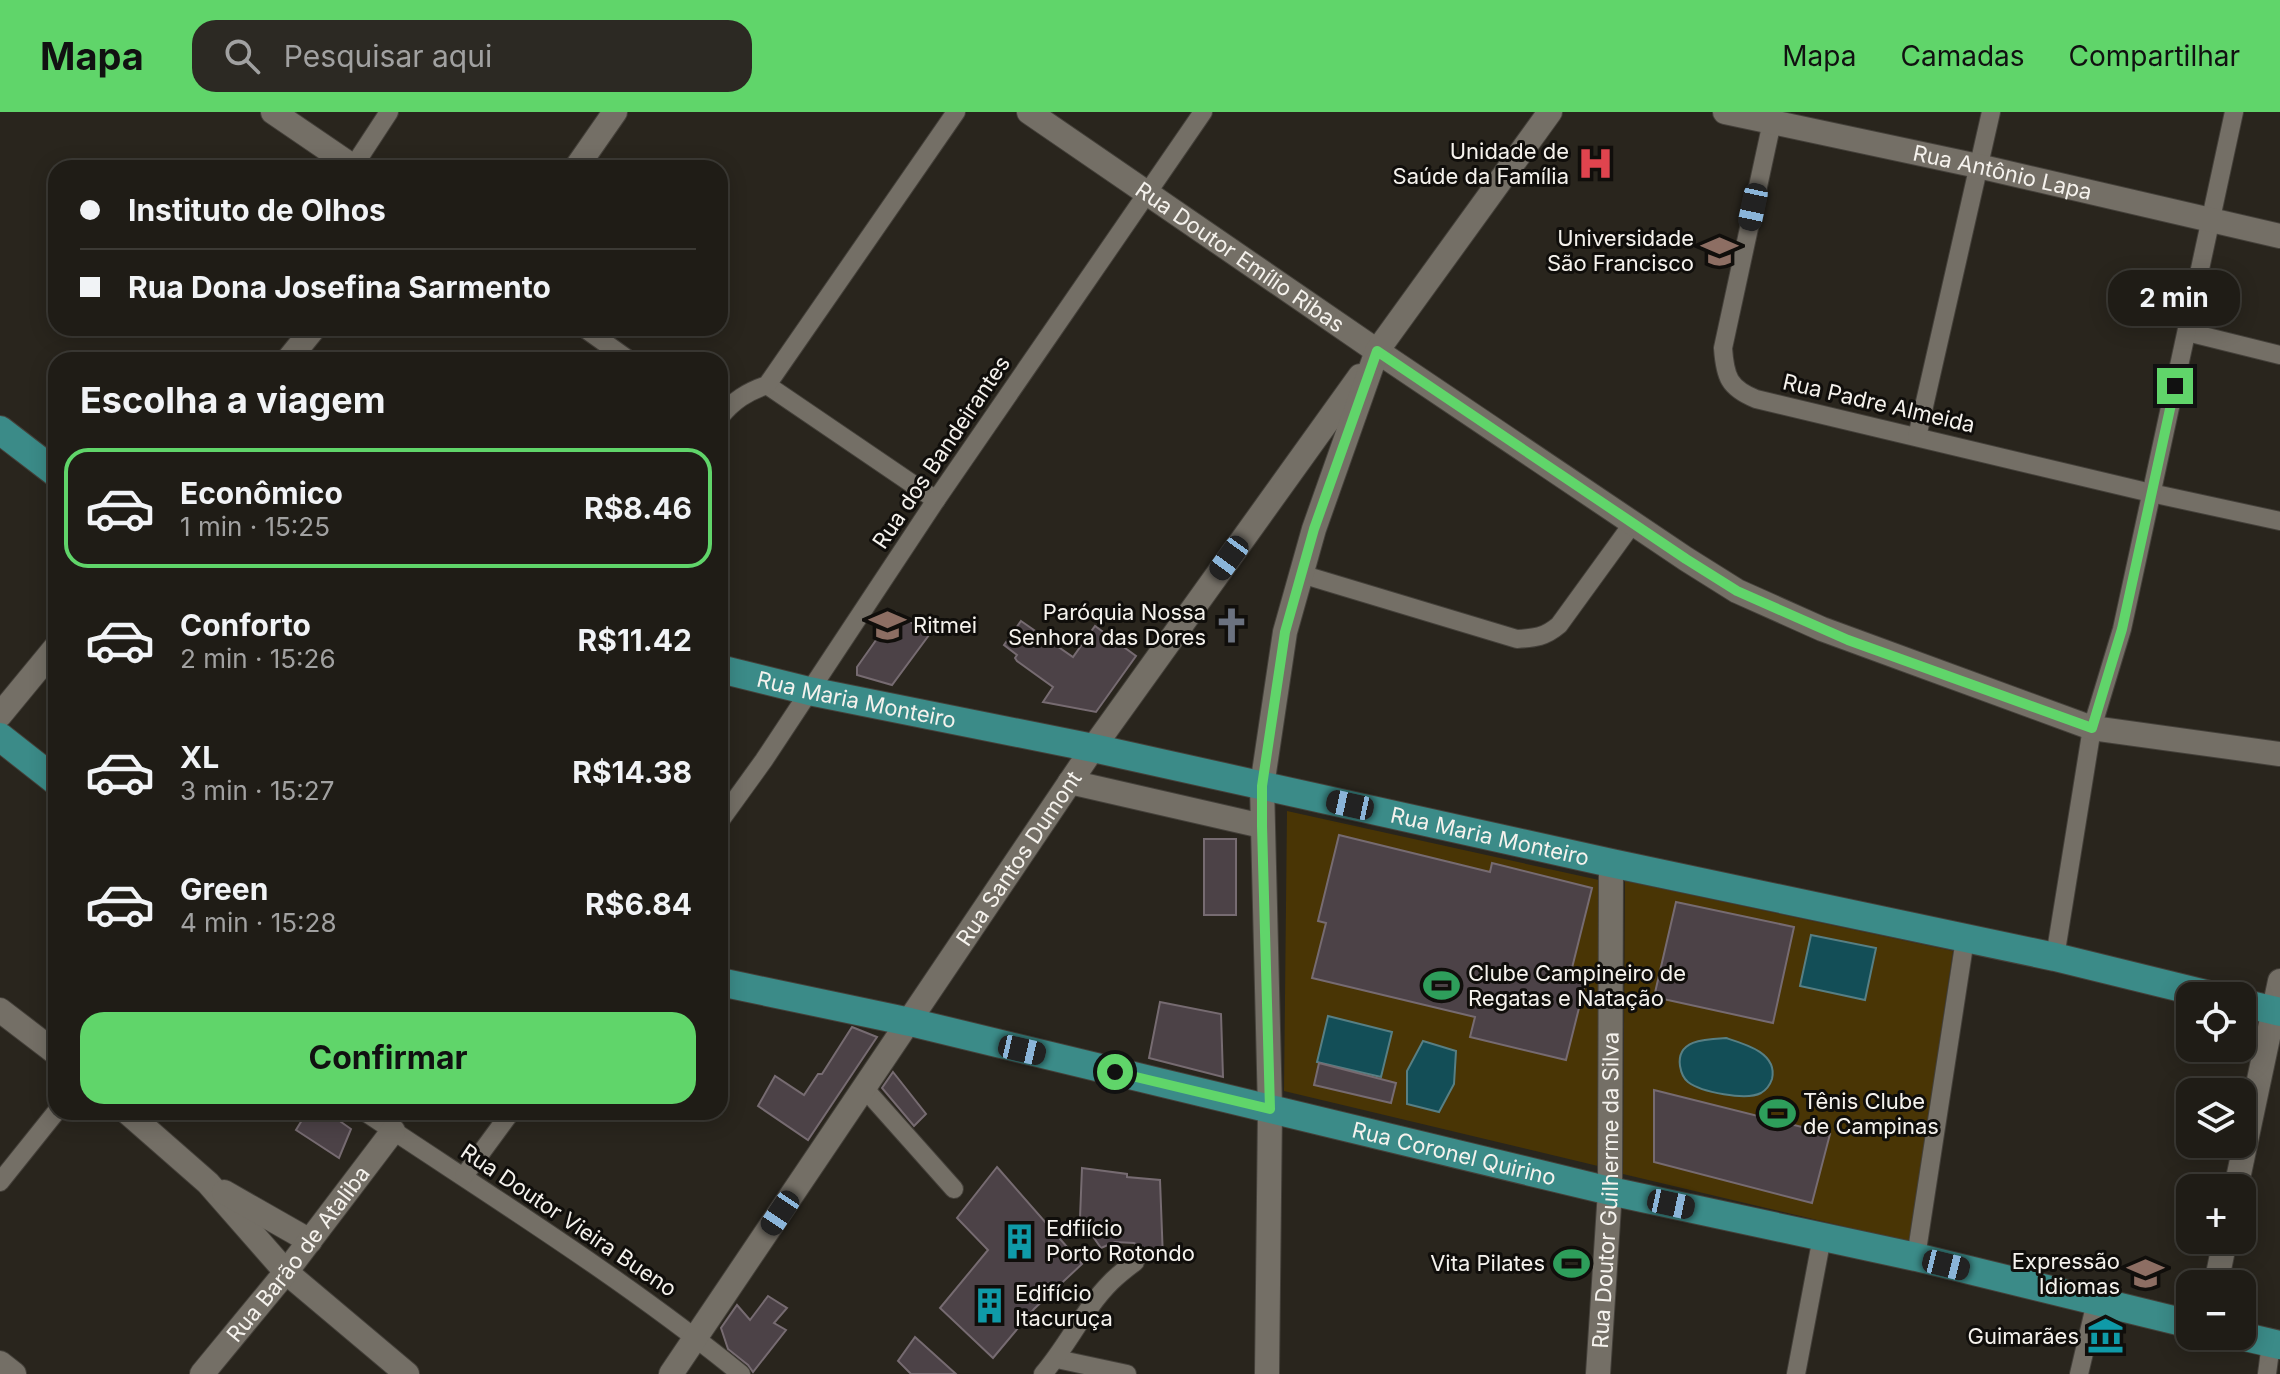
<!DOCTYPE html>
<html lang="pt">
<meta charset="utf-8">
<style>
:root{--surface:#1f1c16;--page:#2c2923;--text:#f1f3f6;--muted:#a1a1a1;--line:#3c3a35;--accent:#60d56a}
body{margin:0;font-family:Inter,sans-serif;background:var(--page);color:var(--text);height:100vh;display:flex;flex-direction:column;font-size:30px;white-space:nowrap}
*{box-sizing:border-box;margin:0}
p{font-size:26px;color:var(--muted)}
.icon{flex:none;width:44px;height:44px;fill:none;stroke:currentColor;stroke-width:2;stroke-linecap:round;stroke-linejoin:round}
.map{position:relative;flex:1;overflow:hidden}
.details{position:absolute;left:48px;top:240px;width:680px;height:768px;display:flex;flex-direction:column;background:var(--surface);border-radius:24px;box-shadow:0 4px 20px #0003,0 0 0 2px var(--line)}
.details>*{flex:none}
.banner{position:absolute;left:48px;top:48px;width:680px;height:176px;border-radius:24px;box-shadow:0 4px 20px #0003,0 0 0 2px var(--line);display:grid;align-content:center;height:176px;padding:0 32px;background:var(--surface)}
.tools{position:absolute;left:2176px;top:870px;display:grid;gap:16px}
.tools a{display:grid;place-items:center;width:80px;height:80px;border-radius:16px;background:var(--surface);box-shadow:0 4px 20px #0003,0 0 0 2px var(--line);font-size:40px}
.end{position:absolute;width:36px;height:36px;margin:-18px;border:10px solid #60d56a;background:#111;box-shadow:0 0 0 4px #111}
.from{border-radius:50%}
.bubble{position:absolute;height:56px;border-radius:24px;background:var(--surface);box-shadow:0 4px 20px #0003,0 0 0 2px var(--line);font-size:26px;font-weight:700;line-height:56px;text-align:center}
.car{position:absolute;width:24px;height:48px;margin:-24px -12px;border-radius:10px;box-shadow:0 0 6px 2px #0007;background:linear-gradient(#222 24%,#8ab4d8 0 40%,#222 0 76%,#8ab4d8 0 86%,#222 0)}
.banner b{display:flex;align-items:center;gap:28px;height:76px;font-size:30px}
.banner b+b{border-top:2px solid var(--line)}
.banner i{width:20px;height:20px;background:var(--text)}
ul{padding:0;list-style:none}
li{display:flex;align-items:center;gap:24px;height:120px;margin:0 16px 12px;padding:0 16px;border:4px solid transparent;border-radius:24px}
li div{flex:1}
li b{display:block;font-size:30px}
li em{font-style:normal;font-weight:700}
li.on{border-color:var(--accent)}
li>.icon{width:72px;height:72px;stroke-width:1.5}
h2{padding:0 32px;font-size:36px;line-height:96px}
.action{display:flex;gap:16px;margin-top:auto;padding:16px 32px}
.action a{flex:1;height:92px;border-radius:24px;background:var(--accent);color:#111;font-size:32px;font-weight:700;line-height:92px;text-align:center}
header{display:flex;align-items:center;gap:48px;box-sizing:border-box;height:112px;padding:0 40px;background:var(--accent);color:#111}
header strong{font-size:38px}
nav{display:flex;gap:44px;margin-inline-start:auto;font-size:28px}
.search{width:560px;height:72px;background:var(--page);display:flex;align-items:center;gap:20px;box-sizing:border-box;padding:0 28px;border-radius:24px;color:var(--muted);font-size:30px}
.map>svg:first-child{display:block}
.green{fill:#493505}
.water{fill:#134e57;stroke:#577f84;stroke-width:2}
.building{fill:#4c4247;stroke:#766b71;stroke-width:2}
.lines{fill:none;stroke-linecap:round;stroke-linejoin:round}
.street-casing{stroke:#44403a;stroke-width:20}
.secondary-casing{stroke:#44403a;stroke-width:26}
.primary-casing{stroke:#44403a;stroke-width:30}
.street{stroke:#746f66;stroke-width:18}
.secondary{stroke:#746f66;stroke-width:24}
.primary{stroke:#3b8b88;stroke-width:28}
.route{stroke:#60d56a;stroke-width:10}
.labels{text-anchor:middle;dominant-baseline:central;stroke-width:6;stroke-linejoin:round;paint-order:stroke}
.poi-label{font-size:22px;fill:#f5f2ed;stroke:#100e0b;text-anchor:end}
.street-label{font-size:22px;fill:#f5f2ed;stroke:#100e0b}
</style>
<header>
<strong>Mapa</strong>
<div class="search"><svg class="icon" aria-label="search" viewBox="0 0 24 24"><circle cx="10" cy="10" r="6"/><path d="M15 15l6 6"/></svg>Pesquisar aqui</div>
<nav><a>Mapa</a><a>Camadas</a><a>Compartilhar</a></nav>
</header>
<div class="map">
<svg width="2280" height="1262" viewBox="0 0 2280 1262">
<rect width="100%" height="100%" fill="#29251d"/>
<g class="green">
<polygon points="1287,699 1599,768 1598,1054 1284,979"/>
<polygon points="1625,769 1953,839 1910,1130 1623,1062"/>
</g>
<g class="water">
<polygon points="1811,823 1876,836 1865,888 1800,874"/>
<polygon points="1328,904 1392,920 1381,965 1317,950"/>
<path d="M 1726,926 C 1745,932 1778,941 1772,967 C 1770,973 1766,978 1761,981 C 1746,989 1701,980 1688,970 C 1683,966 1681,960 1680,954 C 1676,927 1707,927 1726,926 Z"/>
<polygon points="1423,929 1456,939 1454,972 1439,1000 1407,992 1407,959"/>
</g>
<g class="building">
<polygon points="896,500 929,523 892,573 857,563 857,555"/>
<polygon points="1021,509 1073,545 1095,514 1136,544 1096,600 1043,590 1053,575 1017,549 1015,546 1017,543 1004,533"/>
<polygon points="1339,723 1490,760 1492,751 1592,776 1572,856 1588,860 1566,948 1470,925 1475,905 1312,866 1326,811 1318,809"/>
<rect x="1204" y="727" width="32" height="76"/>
<polygon points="1676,790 1794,815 1773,911 1654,885"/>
<polygon points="1160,890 1221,902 1223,965 1149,946"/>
<polygon points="852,915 877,925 808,1028 758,994 775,964 804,983 818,962 822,962"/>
<polygon points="1319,951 1396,971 1391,991 1314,973"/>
<polygon points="893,960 926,1002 914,1014 882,976"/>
<polygon points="1654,978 1830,1022 1812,1091 1654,1050"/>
<polygon points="307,1000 327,1000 351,1017 339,1046 296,1018"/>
<polygon points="997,1055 1082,1152 1034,1197 993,1246 940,1196 988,1138 957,1106"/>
<polygon points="1082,1056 1127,1062 1127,1065 1160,1068 1163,1147 1134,1131 1115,1130 1101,1136 1080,1106"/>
<polygon points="768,1184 787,1196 774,1211 786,1218 753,1260 748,1253 728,1237 721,1216 737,1193 750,1208"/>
<polygon points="915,1225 956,1262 911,1262 898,1249"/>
</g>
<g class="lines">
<defs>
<g id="street">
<path d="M 1772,10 L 1723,236 C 1725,265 1729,276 1756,287 L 2151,381 L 2280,409"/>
<polyline points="353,55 389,0"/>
<polyline points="584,216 629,248"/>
<polyline points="2187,220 2280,243"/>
<polyline points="767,273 936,388"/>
<path d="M 720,305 C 734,288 747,280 767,273 L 956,0"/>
<polyline points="1917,325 1991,0"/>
<path d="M 1301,462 L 1517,527 C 1535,526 1545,525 1559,513 L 1633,411"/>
<polyline points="720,709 764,648 936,388 1203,0"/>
<polyline points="2055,845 2092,616 2122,517 2234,0"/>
<polyline points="865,977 954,1077"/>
<path d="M 365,1000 C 492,1085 623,1166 741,1262"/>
<polyline points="464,1064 511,1000"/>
<polyline points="0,1070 56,1000"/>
<polyline points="1916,1145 1965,827"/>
<polyline points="1057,1247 1127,1262"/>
<path d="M 1043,1262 C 1068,1233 1084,1197 1111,1170 C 1118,1163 1127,1156 1135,1150"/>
<polyline points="1796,1262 1822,1125"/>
<polyline points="2079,1262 2096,1190"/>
<polyline points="2267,1262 2271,1231"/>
</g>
<g id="secondary">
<polyline points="273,0 355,56"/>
<path id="s1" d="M 1029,0 L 1377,239 L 1686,447 L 1737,479 L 1822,517 L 2092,616 L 2280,642"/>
<path id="s2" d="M 1725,0 L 1978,54 L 2280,124"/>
<polyline points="576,56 615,0"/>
<polyline points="288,248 314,216"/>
<polyline points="0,603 56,535"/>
<polyline points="1070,670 1262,714"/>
<polyline points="0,898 56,941"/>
<polyline points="127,1000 208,1071 286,1160 407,1262"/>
<polyline points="2236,1076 2280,869"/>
<polyline points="224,1080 310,1129"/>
<polyline points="2216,1172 2225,1128"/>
<polyline points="0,1251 14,1262"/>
<path id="s3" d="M 202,1262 L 286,1160 L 393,1019"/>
<path id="s4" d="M 671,1262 L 1093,636 L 1360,264"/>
<polyline points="1267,1262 1270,997 1262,674 1285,520 1314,417 1377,239 1550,0"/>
<path id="s5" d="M 1598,1262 L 1610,1079 L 1611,751"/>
</g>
<g id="primary">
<polyline points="0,318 56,361"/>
<path id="s6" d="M 720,557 L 809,579 L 1093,636 L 1611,751 L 2055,845 L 2214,884"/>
<polyline points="0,625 56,669"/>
<path id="s7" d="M 720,870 L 910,910 L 1610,1079 L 1916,1145 L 2190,1212"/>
<polyline points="2242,891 2280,900"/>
<polyline points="2241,1224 2280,1233"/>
</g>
</defs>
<use href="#street" class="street-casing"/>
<use href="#secondary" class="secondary-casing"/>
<use href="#primary" class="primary-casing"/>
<use href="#street" class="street"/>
<use href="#secondary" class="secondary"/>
<use href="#primary" class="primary"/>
</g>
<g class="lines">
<polyline class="route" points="1115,960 1270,997 1262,714 1262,674 1285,520 1314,417 1377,239 1686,447 1737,479 1848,528 2092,616 2122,517 2175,274"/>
</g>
<defs>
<symbol id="hospital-bare" viewBox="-9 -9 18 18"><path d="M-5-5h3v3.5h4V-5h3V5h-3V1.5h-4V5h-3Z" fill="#e0444e" stroke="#100e0b" stroke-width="2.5" paint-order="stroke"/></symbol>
<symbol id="university-bare" viewBox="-9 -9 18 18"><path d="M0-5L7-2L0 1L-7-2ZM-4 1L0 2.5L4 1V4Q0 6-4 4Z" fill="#8d6e63" stroke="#100e0b" stroke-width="2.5" paint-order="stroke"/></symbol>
<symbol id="school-bare" viewBox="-9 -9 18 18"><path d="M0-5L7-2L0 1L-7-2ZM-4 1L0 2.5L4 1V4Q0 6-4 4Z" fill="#8d6e63" stroke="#100e0b" stroke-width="2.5" paint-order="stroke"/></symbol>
<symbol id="church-bare" viewBox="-9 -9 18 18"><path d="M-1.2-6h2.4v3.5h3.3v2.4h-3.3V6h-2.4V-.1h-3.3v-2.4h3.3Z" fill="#6b7280" stroke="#100e0b" stroke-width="2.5" paint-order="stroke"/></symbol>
<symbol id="stadium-bare" viewBox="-9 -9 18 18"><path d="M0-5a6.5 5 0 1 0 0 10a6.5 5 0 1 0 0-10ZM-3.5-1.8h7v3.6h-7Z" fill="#2e9e5b" stroke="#100e0b" stroke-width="2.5" paint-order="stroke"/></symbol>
<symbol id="building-bare" viewBox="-9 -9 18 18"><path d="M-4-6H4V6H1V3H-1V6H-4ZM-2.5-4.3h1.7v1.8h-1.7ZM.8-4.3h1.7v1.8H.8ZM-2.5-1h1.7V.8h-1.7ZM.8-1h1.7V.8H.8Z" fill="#0f9aa8" stroke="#100e0b" stroke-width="2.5" paint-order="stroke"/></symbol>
<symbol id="museum-bare" viewBox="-9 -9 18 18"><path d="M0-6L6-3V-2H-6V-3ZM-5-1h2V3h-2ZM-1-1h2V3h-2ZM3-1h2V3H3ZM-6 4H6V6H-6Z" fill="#0f9aa8" stroke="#100e0b" stroke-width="2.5" paint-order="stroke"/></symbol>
</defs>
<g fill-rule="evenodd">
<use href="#hospital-bare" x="1570" y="26" width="51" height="51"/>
<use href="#university-bare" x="1694" y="114" width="51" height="51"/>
<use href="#school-bare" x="862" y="488" width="51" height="51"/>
<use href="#church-bare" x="1206" y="488" width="51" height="51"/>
<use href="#stadium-bare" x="1416" y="848" width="51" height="51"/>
<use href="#stadium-bare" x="1752" y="976" width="51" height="51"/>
<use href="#building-bare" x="994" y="1104" width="51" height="51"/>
<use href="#stadium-bare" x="1546" y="1126" width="51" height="51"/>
<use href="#school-bare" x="2120" y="1136" width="51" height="51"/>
<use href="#building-bare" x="964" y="1168" width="51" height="51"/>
<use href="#museum-bare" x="2080" y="1198" width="51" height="51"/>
</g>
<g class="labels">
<g class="poi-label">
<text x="1569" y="39">Unidade de<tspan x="1569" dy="25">Saúde da Família</tspan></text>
<text x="1694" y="126">Universidade<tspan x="1694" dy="25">São Francisco</tspan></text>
<text x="1206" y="500">Paróquia Nossa<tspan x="1206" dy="25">Senhora das Dores</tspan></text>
<text x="913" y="513" text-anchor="start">Ritmei</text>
<text x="1468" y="861" text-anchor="start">Clube Campineiro de<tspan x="1468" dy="25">Regatas e Natação</tspan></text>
<text x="1803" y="989" text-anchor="start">Tênis Clube<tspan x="1803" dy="25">de Campinas</tspan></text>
<text x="1046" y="1116" text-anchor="start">Edfiício<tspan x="1046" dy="25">Porto Rotondo</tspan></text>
<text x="2120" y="1149">Expressão<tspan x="2120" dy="25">Idiomas</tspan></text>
<text x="1545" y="1151">Vita Pilates</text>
<text x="1015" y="1181" text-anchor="start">Edifício<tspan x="1015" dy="25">Itacuruça</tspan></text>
<text x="2079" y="1224">Guimarães</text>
</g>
<g class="street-label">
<text stroke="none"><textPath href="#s2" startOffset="284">Rua Antônio Lapa</textPath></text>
<text stroke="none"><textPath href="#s1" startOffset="256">Rua Doutor Emílio Ribas</textPath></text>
<text transform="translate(1879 291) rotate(13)">Rua Padre Almeida</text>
<text transform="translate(941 340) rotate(-56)">Rua dos Bandeirantes</text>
<text stroke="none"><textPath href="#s6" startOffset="140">Rua Maria Monteiro</textPath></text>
<text stroke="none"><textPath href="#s6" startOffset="788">Rua Maria Monteiro</textPath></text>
<text stroke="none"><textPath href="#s4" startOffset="622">Rua Santos Dumont</textPath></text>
<text stroke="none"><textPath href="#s7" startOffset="754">Rua Coronel Quirino</textPath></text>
<text stroke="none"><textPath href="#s5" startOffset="184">Rua Doutor Guilherme da Silva</textPath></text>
<text transform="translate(569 1108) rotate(34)">Rua Doutor Vieira Bueno</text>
<text stroke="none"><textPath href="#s3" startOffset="154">Rua Barão de Ataliba</textPath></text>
</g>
</g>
</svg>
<div class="tools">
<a><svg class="icon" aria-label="locate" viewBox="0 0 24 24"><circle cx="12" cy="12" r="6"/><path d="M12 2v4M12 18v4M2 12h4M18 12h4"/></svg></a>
<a><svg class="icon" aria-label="layers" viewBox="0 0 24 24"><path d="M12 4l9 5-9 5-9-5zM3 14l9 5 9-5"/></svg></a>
<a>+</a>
<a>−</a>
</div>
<i class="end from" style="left:1115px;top:960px"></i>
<i class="end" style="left:2175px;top:274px"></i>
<div class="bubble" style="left:2108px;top:158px;width:132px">2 min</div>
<i class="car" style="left:1753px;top:95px;rotate:192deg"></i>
<i class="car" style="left:1229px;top:446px;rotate:216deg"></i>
<i class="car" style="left:1350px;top:693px;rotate:282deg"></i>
<i class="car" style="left:1022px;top:938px;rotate:103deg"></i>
<i class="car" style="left:1671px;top:1092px;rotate:102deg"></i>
<i class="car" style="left:780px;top:1101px;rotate:214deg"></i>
<i class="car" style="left:1946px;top:1153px;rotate:104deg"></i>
<div class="banner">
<b><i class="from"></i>Instituto de Olhos</b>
<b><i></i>Rua Dona Josefina Sarmento</b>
</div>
<section class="details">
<h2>Escolha a viagem</h2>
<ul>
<li class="on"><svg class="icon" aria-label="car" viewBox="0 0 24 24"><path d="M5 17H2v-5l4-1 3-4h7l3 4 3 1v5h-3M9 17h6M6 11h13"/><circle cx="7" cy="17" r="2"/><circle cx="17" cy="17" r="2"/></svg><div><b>Econômico</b><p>1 min · 15:25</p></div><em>R$8.46</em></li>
<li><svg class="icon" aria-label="car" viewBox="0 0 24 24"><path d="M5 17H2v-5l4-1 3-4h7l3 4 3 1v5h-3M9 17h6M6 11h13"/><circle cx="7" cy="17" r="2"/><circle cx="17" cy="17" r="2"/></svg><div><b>Conforto</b><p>2 min · 15:26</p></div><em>R$11.42</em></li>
<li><svg class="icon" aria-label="car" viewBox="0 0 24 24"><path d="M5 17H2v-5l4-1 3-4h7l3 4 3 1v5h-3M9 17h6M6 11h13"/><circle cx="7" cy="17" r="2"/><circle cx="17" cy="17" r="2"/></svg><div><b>XL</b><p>3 min · 15:27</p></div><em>R$14.38</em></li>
<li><svg class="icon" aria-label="car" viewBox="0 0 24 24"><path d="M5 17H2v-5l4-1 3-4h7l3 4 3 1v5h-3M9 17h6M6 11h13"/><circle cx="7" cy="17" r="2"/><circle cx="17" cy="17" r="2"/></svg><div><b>Green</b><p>4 min · 15:28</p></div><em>R$6.84</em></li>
</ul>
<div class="action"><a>Confirmar</a></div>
</section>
</div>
